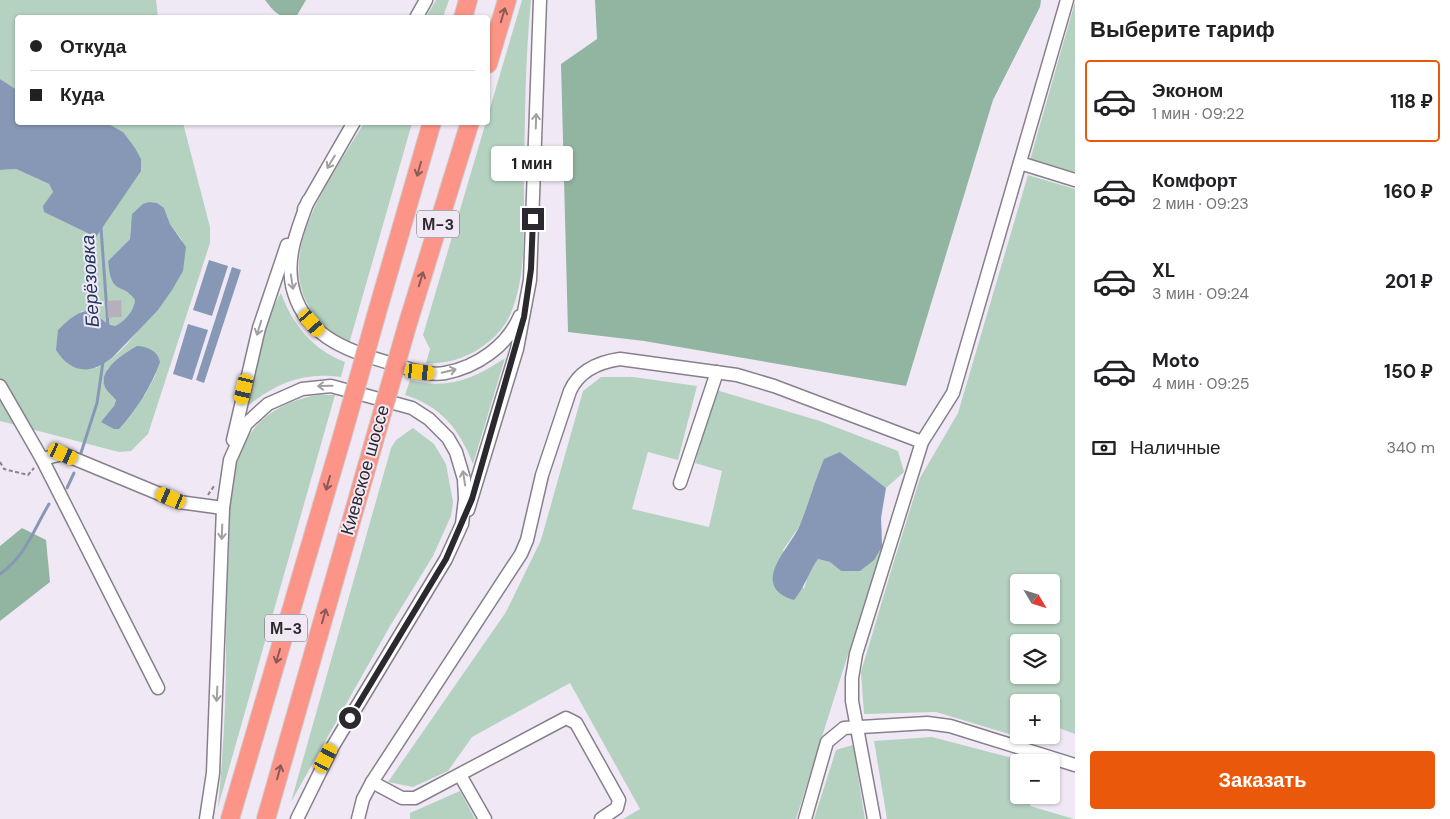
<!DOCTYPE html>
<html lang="ru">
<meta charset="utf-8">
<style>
:root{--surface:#fff;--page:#f6f6f6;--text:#202124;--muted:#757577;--line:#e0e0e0;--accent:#ea580c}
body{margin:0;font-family:"DM Sans",sans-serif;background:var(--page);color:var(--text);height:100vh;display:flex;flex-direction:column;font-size:19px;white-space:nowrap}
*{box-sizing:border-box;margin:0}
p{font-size:16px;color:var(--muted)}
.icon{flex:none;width:28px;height:28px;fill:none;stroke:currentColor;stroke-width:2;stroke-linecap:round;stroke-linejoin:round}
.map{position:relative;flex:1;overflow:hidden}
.details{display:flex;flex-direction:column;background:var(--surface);width:375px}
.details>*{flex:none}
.hud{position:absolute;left:15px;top:15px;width:475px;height:110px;border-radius:5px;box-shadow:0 1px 4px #0004;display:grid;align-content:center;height:110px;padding:0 15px;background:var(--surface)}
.needle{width:32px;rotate:128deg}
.tools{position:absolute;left:1010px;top:574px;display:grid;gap:10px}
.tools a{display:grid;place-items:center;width:50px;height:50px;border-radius:5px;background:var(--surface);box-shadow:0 1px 4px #0004;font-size:25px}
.end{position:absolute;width:22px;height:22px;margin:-11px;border:6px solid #2c292e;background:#fff;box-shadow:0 0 0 2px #fff}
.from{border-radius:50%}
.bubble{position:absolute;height:35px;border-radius:5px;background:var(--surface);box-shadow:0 1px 4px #0004;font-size:16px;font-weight:700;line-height:35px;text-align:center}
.car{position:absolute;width:15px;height:30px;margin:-15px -8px;border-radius:6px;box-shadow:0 0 4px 1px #0007;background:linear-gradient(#f5c518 24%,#345 0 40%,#f5c518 0 76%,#345 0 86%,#f5c518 0)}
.hud b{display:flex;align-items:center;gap:18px;height:48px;font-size:19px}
.hud b+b{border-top:1px solid var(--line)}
.hud i{width:12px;height:12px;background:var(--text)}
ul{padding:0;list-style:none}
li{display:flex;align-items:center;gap:15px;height:82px;margin:0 10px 8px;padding:0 5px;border:2px solid transparent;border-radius:5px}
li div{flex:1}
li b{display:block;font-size:19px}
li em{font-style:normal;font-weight:700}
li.selected{border-color:var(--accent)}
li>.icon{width:45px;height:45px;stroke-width:1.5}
h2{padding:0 15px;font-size:22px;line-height:60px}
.pay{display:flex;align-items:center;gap:12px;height:55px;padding:0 15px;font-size:19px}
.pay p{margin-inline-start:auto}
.button{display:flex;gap:10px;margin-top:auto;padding:10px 15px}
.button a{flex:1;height:58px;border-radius:5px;background:var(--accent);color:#fff;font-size:20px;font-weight:700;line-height:58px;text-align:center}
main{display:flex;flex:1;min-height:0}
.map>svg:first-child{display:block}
.green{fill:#b5d1c0;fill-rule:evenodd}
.forest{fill:#91b5a0}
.water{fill:#8798b7}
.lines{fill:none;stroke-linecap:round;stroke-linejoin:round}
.stream{stroke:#8798b7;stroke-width:3}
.building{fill:#b5b0bc}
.minor-casing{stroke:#87808b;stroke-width:15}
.highway-casing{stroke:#cccccd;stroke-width:20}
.path{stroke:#88838b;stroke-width:2;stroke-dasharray:4 2.5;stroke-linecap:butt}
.minor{stroke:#fff;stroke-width:12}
.highway{stroke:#fc9588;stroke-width:18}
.highway-bridge-casing{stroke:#cccccd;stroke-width:20;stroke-linecap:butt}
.highway-bridge{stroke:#fc9588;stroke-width:18}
.oneway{stroke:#8a5a56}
.oneway2{stroke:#a09fa1}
.route{stroke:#2c292e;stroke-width:6}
.labels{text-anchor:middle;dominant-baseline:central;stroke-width:4;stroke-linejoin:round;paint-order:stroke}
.shield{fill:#f0e9f5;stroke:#67636a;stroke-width:1}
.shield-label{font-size:16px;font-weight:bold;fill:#2c292e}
.street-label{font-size:18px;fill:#2c292e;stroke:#f0e9f5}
.water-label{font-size:19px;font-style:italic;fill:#1d345d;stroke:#f0e9f5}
</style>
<main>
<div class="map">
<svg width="1075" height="819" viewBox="0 0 1075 819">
<rect width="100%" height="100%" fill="#f0e9f5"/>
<g class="green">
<polygon points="0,0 156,0 158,17 18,18 17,90 0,79"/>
<polygon points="436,0 449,0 443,17 426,17"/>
<path d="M 522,0 L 531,0 C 525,60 525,119 524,179 C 523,223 528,274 510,315 C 496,345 458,366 426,363 L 430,349 L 423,335 Z"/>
<polygon points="1075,2 1075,173 1030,160"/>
<path d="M 107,123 L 183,123 L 210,227 L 210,243 L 148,434 L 131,451 L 119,452 L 0,421 L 0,170 L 16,169 L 49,184 L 53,192 L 52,195 L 123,132 ZM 164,208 L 170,224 L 182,240 C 161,284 143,346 96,368 L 58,330 L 82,311 L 98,316 L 102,321 L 115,326 C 125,321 134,311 135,300 C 122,281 111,298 108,261 L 130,239 L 131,224 ZM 120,300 L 122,317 L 108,318 L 107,302 ZM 159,358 L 155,376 L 145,395 L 102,422 L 114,406 L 116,399 L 107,391 L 103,381 L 108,368 Z"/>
<path d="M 364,123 L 412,123 L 349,344 C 249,285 322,193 364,123 Z"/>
<path d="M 1028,175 L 1075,189 L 1075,734 L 1051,725 L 1051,702 L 1019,702 L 1019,735 L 1043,735 L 1039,743 L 936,712 L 864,714 L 861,672 L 894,561 L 920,478 L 958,413 ZM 1019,582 L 1051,582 L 1051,615 L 1019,615 ZM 1019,642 L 1051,642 L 1051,675 L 1019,675 Z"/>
<path d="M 281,293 C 292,324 313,350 345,362 L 341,377 C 304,372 278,382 249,405 C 246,384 269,311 281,293 Z"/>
<path d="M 505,358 L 473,464 C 460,430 441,406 405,395 L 410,380 C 446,390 475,379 505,358 Z"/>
<polygon points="601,377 633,377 697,386 678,460 648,452 632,509 709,527 722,471 695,463 716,390 820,421 898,451 904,472 886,488 840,452 799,527 783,550 804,589 809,572 818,559 830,562 841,571 881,518 882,547 796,819 623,819 640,809 570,683 472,737 448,771 413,787 388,782 506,612 541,540 583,391"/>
<path d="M 318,395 L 335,395 L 218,807 C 223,756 226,704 226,652 C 226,617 227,581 229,546 C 230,513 228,476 243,446 C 257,416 286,400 318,395 Z"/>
<polygon points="413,428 434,444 446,464 453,502 451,516 433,556 390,626 291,802 391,448 396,440"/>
<polygon points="932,737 1028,762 1019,762 1019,795 1032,795 1030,806 1074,819 887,819 874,741"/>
<polygon points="853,745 865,819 814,819 836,750"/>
<polygon points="460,791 475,819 410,819 410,813"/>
</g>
<g class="forest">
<path d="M 265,0 L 306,0 L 296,17 C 280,19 274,12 265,0 Z"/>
<polygon points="595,0 1041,0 1040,7 993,100 906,386 644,341 568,332 561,64 597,39"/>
<polygon points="22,528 46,540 50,582 0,621 0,546"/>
</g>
<g class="water">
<polygon points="0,79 17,90 18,122 107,123 123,132 135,148 141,159 141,171 96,237 44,212 43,206 53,192 49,184 16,169 0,170"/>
<path d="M 149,202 L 157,203 L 164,208 L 170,224 L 186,247 L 183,271 L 172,290 L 158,310 L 113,357 C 92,375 71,374 56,350 L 58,330 C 66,322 83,305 95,313 C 102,319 105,324 115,326 C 125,321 134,311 135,300 C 122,281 111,298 108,261 L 130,239 L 132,214 L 143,204 Z"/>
<polygon points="209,260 228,266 212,316 193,310"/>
<polygon points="232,267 241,270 204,383 196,380"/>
<polygon points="188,324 208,330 192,380 173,374"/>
<path d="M 137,346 C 147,346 158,351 160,362 C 151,387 137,409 119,429 L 114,429 L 101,422 L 114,406 L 116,400 C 112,395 107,392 105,387 C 97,370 125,353 137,346 Z"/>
<path d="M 840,452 L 886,488 L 881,518 L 882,547 L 874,560 L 860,571 L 841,571 L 830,562 L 818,559 C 808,573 805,587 794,600 C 747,586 791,547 800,525 C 809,503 815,480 824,459 Z"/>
</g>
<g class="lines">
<g class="stream">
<polyline points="101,228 108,326"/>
<polyline points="80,456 97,403 103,362"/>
<polyline points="67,488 74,473"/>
<path d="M 0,574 C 25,557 34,529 49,504"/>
</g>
</g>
<polygon class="building" points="121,300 122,317 108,318 107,301"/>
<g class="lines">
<defs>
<g id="minor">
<polyline points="416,18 426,0"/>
<polyline points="1020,163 1075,180"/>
<path d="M 308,201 C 297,231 284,260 294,293 C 308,339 352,352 393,364 C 410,369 428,376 445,373 C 477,367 507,346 520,316"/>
<polyline points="304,209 354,122"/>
<polyline points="0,386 42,459 63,454 179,502 223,508"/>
<polyline points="233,440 259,328 287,245"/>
<polyline points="42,459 158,688"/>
<polyline points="680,483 717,372"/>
<polyline points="468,510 517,349 530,280 540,0"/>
<polyline points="460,775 485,819"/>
<polyline points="372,782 402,798 415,798 566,718 576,723 619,800 617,808 601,819"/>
<polyline points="206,819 213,773 223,508 230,460 246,424 268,404 302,389 331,386 412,408 429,419 448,438 456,452 464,479 465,499 462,524 446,559 333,746 297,819"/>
<path d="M 358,819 L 363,799 L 372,782 L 521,554 L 527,540 L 542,475 L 570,391 C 579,371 599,362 620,359 L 737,375 L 774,386 L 922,442"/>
<polyline points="805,819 827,742 844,728 927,723 950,726 1075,765"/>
<polyline points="874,819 852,701 852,678 856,654 922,442 953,393 1067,0"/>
</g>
<g id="highway">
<polyline points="463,18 468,0"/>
<polyline points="488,64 507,0"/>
<polyline points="376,316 432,122"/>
<polyline points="407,326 470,122"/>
<polyline points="230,819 342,437"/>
<polyline points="266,819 373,445"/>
</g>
</defs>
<use href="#minor" class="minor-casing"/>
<use href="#highway" class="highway-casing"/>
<g class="path">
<polyline points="0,462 4,469 28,475 34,468"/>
<polyline points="208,495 214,486"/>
</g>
<use href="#minor" class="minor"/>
<use href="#highway" class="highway"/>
<defs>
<g id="highway-bridge">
<polyline points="342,437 376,316"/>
<polyline points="373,445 407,326"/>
</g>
</defs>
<use href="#highway-bridge" class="highway-bridge-casing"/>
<use href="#highway-bridge" class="highway-bridge"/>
</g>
<defs><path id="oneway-shaft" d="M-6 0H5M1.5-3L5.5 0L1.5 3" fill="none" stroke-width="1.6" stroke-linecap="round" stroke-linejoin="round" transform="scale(1.25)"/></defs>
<g class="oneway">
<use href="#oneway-shaft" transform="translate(503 15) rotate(-73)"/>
<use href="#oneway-shaft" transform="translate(419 169) rotate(106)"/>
<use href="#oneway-shaft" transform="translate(421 279) rotate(-73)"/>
<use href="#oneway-shaft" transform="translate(328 483) rotate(106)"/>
<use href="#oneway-shaft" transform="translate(324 616) rotate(-74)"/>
<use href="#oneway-shaft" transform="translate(278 656) rotate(106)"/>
<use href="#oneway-shaft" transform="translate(279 772) rotate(-75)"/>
</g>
<g class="oneway2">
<use href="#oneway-shaft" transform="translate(536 121) rotate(-88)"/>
<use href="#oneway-shaft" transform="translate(331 162) rotate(121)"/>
<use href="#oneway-shaft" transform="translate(292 282) rotate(81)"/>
<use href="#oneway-shaft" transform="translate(259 328) rotate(107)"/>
<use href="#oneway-shaft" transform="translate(449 371) rotate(-13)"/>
<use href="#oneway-shaft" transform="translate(325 386) rotate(179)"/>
<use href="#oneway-shaft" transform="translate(464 478) rotate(-99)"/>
<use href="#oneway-shaft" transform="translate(222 532) rotate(92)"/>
<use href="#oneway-shaft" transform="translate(217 694) rotate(93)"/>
</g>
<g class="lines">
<polyline class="route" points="350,718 446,559 472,499 524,317 531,269 533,219"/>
</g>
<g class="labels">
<g class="shield">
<rect x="417" y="210.5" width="42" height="27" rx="4"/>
<rect x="265" y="614.5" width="42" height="27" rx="4"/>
</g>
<g class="shield-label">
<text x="438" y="224">М-3</text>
<text x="286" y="628">М-3</text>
</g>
<g class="street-label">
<text transform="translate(365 470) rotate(-74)">Киевское шоссе</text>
</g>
<g class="water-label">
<text transform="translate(90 281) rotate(-93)">Берёзовка</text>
</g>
</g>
</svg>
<div class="tools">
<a><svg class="needle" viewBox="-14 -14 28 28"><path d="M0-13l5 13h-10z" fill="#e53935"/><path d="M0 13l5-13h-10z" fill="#757577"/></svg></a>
<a><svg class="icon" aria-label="layers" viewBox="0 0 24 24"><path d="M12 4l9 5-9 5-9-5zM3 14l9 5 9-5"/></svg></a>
<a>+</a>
<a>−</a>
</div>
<i class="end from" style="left:350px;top:718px"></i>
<i class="end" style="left:533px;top:219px"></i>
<div class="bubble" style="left:491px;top:146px;width:82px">1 мин</div>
<i class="car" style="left:312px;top:323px;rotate:139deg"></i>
<i class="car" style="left:420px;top:372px;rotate:96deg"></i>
<i class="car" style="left:244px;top:389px;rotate:193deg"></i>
<i class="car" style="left:63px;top:454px;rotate:115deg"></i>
<i class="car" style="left:171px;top:498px;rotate:293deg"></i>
<i class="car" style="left:326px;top:758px;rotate:28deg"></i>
<div class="hud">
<b><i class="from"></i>Откуда</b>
<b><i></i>Куда</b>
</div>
</div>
<section class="details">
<h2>Выберите тариф</h2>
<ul>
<li class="selected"><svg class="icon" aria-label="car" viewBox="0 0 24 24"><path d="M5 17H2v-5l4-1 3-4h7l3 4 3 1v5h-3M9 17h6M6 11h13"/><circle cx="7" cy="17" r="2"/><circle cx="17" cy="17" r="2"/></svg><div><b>Эконом</b><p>1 мин · 09:22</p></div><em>118 ₽</em></li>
<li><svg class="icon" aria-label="car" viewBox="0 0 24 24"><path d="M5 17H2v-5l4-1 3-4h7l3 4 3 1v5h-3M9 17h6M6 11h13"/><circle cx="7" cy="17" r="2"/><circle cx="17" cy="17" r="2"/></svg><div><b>Комфорт</b><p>2 мин · 09:23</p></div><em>160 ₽</em></li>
<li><svg class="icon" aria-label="car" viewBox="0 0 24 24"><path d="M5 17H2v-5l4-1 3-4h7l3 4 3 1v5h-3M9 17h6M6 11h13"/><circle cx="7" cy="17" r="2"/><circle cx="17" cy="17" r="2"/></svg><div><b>XL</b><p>3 мин · 09:24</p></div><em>201 ₽</em></li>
<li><svg class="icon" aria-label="car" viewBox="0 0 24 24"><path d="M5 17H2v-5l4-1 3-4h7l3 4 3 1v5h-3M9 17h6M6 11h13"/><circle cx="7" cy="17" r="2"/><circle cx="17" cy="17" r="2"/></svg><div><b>Moto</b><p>4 мин · 09:25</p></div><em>150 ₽</em></li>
</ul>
<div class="pay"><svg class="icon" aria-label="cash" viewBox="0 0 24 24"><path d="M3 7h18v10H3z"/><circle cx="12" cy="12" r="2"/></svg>Наличные<p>340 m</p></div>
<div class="button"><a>Заказать</a></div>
</section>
</main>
